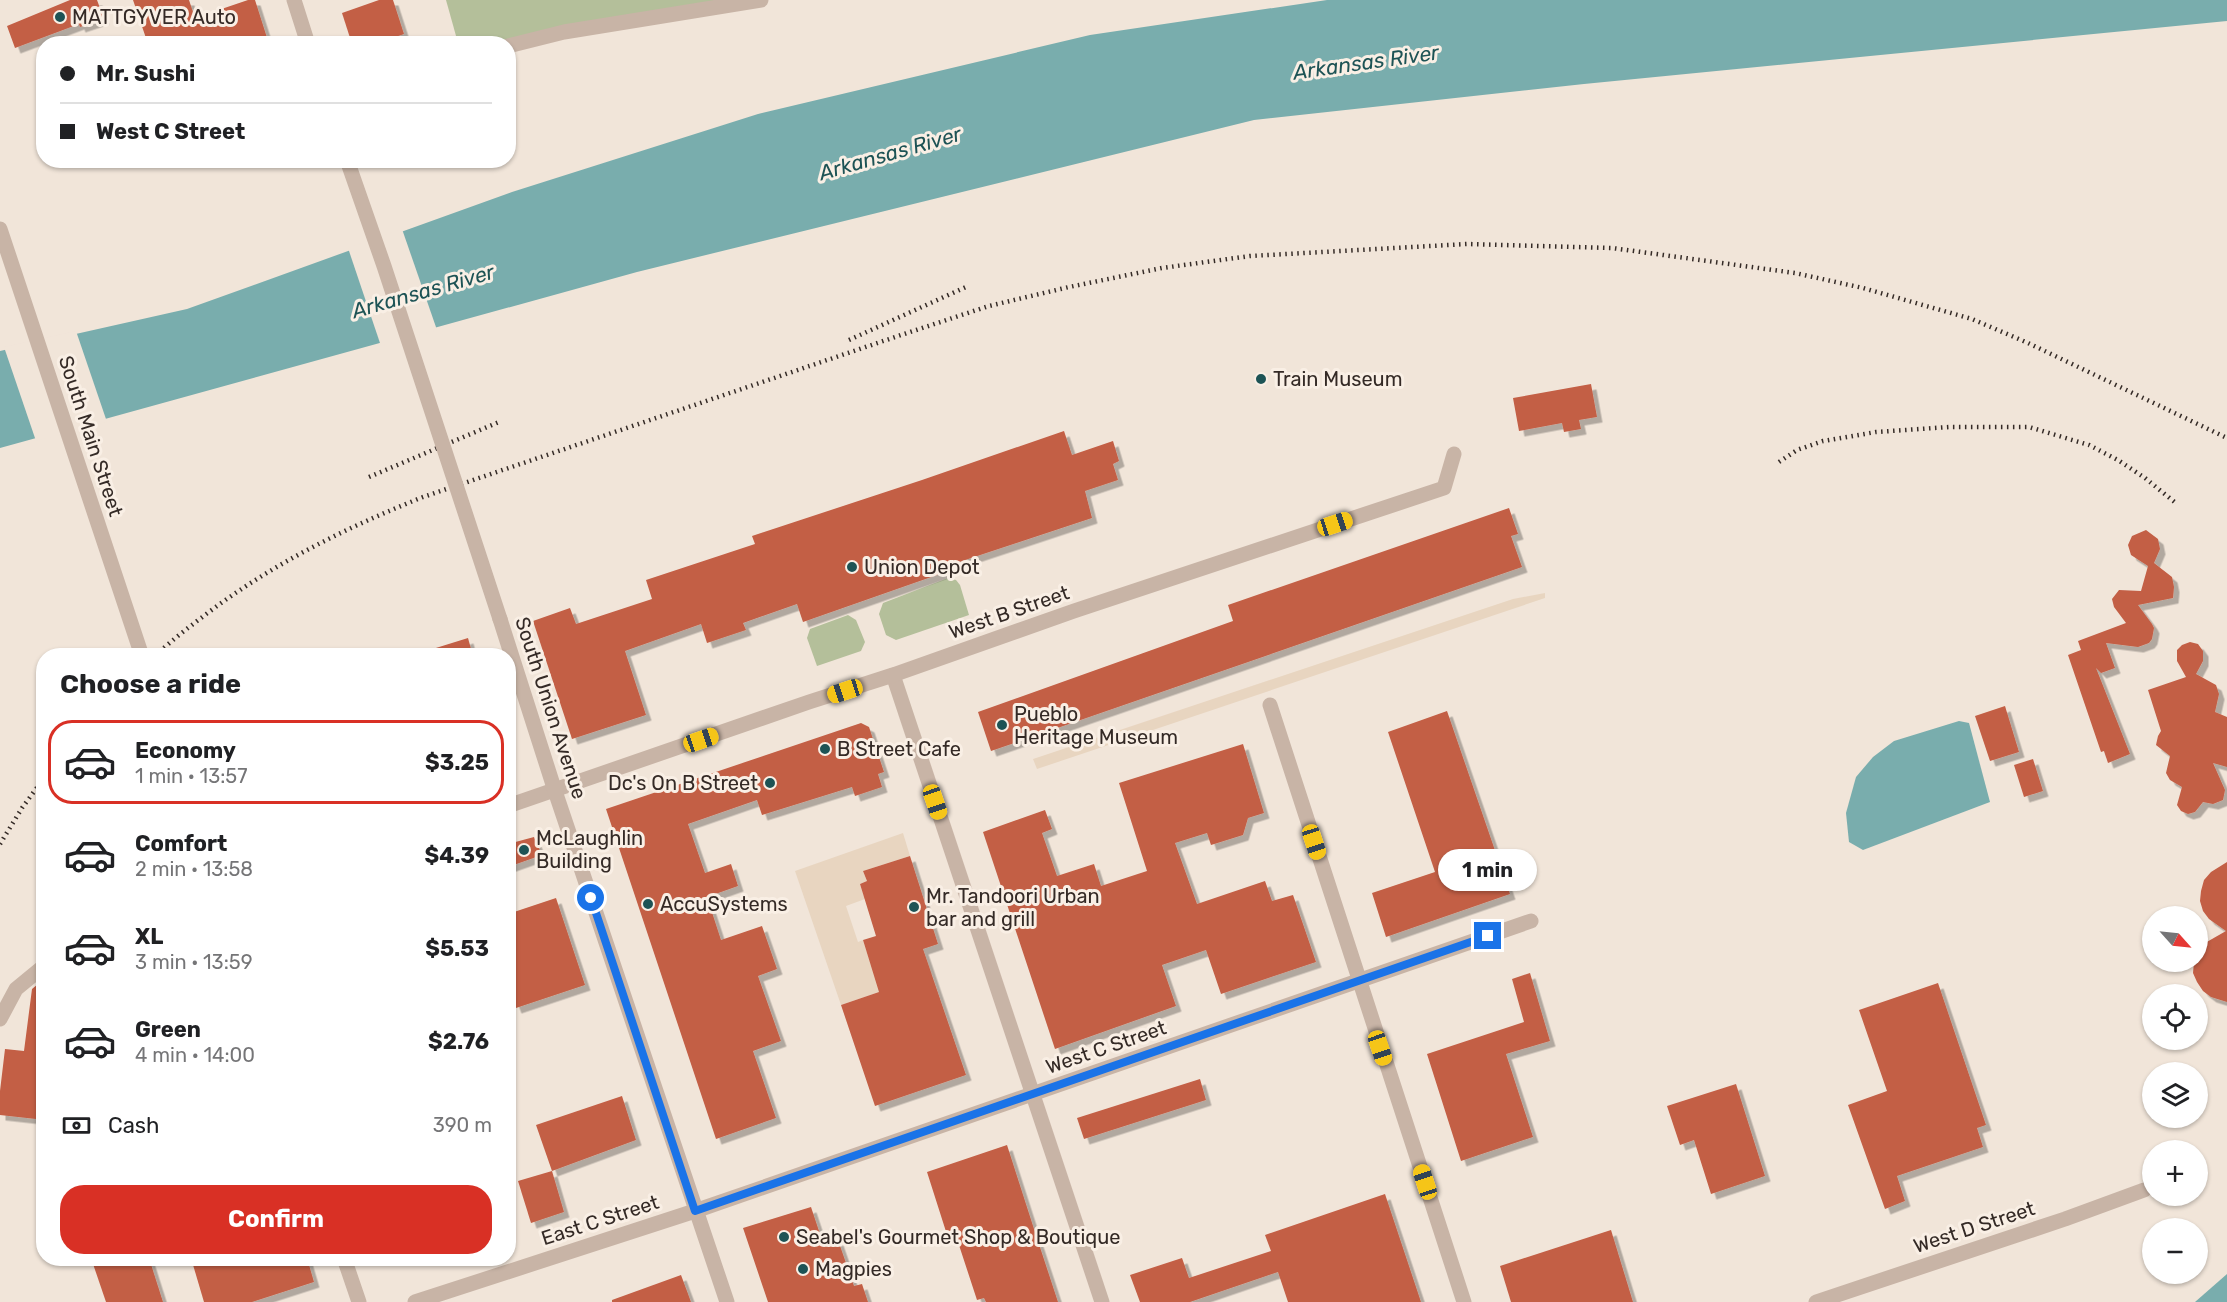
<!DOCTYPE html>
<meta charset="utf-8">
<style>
:root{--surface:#fff;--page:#f2f2f2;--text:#202124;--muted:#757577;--line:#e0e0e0;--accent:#d93025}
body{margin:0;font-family:Rubik,sans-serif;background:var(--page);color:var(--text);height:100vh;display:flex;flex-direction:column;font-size:22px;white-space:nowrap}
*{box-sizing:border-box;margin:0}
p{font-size:20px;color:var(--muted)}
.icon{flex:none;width:33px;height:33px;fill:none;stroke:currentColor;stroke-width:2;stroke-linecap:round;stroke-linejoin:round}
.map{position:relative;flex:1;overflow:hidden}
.details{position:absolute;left:36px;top:648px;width:480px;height:618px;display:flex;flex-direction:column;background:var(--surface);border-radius:24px;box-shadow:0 2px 4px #0004}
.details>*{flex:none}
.hud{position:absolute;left:36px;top:36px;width:480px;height:132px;border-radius:24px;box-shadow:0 2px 4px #0004;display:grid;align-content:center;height:132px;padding:0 24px;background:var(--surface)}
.needle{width:39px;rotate:117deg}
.buttons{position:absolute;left:2142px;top:906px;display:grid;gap:12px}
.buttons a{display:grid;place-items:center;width:66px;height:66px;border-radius:50%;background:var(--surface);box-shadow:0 2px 4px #0004;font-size:30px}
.end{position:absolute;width:27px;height:27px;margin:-14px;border:8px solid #1a73e8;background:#fff;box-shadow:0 0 0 3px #fff}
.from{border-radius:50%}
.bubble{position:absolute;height:42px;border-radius:21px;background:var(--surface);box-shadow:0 2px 4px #0004;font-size:20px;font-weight:700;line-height:42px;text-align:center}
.car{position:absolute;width:18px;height:36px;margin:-18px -9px;border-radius:8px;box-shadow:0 0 4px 2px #0007;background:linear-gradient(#f5c518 24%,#345 0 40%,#f5c518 0 76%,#345 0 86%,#f5c518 0)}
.hud b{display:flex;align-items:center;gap:21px;height:57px;font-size:22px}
.hud b+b{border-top:2px solid var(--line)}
.hud i{width:15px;height:15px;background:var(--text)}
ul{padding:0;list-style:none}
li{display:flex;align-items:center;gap:18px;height:84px;margin:0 12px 9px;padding:0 12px;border:3px solid transparent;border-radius:24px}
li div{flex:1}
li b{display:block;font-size:22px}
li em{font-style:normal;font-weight:700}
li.current{border-color:var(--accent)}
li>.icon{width:54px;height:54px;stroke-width:1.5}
h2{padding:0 24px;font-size:27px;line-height:72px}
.pay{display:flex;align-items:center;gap:15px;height:66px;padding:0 24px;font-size:22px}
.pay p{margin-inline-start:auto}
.action{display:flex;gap:12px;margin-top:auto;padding:12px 24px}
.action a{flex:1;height:69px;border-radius:24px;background:var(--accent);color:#fff;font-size:24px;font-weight:700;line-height:69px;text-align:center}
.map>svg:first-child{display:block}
.green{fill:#b4bf9a}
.plaza{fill:#e8d5c0}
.water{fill:#79adad}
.pier{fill:#f1e5d9}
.building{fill:#c35e45;filter:url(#shadow)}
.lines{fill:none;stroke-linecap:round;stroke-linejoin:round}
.minor{stroke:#c8b4a6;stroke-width:15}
.tertiary{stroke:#c8b4a6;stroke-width:15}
.rail{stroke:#342a26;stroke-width:4.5;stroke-dasharray:1.5 4.5;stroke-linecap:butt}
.tertiary-bridge{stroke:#c8b4a6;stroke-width:15}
.route{stroke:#1a73e8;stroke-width:8}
.poi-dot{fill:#1d5355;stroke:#f9efe5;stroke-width:2}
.labels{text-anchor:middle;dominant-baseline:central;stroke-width:6;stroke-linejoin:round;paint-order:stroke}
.poi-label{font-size:20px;fill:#342a26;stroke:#f9efe5;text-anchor:start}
.street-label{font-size:20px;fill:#342a26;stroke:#f9efe5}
.water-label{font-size:21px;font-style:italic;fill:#1d5355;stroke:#f9efe5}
</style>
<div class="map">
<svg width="2227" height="1302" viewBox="0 0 2227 1302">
<defs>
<filter id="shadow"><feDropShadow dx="5.5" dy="5.5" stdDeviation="0" flood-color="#0004"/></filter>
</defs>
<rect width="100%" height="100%" fill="#f1e5d9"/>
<g class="green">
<polygon points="446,0 761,0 508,44 458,43"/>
<polygon points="948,578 956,580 960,585 969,615 896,640 886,635 879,614 883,603"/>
<polygon points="848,615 856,620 865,642 861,651 817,666 807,638 810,629"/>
</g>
<g class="plaza">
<polygon points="1545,593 1545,598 1037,769 1033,759 1513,599"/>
<polygon points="903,833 910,856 863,871 867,881 860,884 865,899 846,906 858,942 863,940 871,965 923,949 932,974 841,1005 795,871"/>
</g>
<g class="water">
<polygon points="1327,0 2227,0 2227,21 1584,84 1254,120 637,272 0,448 0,351 187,309 512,192 758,114 1090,35"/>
<polygon points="1959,721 1969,723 1990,802 1863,850 1849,842 1846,813 1856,777 1873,757 1894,741"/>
<polygon points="2227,1274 2227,1302 2195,1302"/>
</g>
<g class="pier">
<polygon points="402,229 437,330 381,346 348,248"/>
<polygon points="76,331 107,422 36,441 4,347"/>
</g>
<g class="building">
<polygon points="70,0 97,0 104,19 80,27 79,24 15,48 7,26"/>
<polygon points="133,0 189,0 195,18 248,0 255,0 269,44 148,44"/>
<polygon points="379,0 393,0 404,34 375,44 352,44 342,13"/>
<polygon points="1591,384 1597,417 1579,420 1581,429 1564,432 1562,423 1519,431 1513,398"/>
<polygon points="1064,431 1072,455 1113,441 1119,461 1113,464 1118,480 1085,491 1092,518 953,564 954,569 803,622 797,604 743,623 746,630 707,643 701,624 625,651 646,715 572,739 533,621 570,608 576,624 652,599 646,580 755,544 752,536 922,480"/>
<polygon points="1509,508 1518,534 1511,536 1522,567 991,751 978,712 1233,621 1228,605"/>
<polygon points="2146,530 2158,539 2160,549 2154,563 2172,577 2174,587 2173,598 2138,605 2152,624 2154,628 2152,639 2149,643 2138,647 2106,643 2115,668 2101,673 2096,668 2130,754 2108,763 2104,751 2101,752 2068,655 2081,650 2078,641 2126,623 2114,607 2112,599 2119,590 2141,591 2148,566 2131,555 2128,545 2132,536"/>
<polygon points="468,638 473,656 423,656 423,652"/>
<polygon points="2190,642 2198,644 2203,651 2203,661 2196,674 2216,685 2219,694 2215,712 2227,717 2227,767 2213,763 2225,790 2223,800 2213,804 2203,802 2195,812 2188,814 2181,811 2177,805 2182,787 2170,780 2166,773 2170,756 2156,745 2158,736 2161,731 2148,690 2186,677 2177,661 2177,650 2182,645"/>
<polygon points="2005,706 2019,752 1990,761 1975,716"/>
<polygon points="1447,711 1510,894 1386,937 1372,893 1435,872 1388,732"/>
<polygon points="861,723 869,727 884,772 878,774 882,787 855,796 852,787 762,815 757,800 688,824 705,873 731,864 738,886 707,897 721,940 762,926 777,969 758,976 781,1041 753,1051 776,1118 716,1139 606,809"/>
<polygon points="1243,744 1264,813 1248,818 1243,835 1211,845 1207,833 1175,843 1197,904 1265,881 1272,901 1293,895 1316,962 1221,994 1206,950 1162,965 1176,1006 1055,1049 983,832 1045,810 1052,829 1042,833 1057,876 1094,864 1101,886 1147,871 1119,783"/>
<polygon points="2033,759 2043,791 2024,797 2014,765"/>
<polygon points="534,837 542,855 508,867 508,844"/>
<polygon points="910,856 938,944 923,949 966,1075 875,1106 841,1005 879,992 863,940 876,936 860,884 867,881 863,871"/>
<polygon points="2227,862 2227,1002 2211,997 2203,991 2197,982 2193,973 2194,962 2198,962 2198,952 2205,943 2226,931 2209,919 2203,911 2200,901 2201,891 2204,880 2211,872"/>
<polygon points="556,898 585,985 516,1008 508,987 508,914"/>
<polygon points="1530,973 1550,1041 1506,1054 1533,1137 1461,1161 1427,1054 1524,1022 1512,979"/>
<polygon points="44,979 44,1117 36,1119 0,1115 0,1091 5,1049 24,1051 32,989"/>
<polygon points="1938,983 1986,1125 1977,1128 1983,1147 1897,1176 1905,1201 1885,1209 1848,1105 1887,1091 1859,1010"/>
<polygon points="1200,1079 1206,1100 1084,1139 1077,1118"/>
<polygon points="1736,1084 1765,1176 1711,1194 1694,1140 1680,1145 1667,1106"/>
<polygon points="622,1096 636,1140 552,1171 536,1125"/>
<polygon points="1007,1145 1034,1229 1058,1302 986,1302 984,1298 977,1300 957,1239 949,1241 927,1172"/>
<polygon points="552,1171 564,1212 531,1223 518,1181"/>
<polygon points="1385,1194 1421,1302 1288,1302 1278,1272 1190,1302 1140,1302 1130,1275 1182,1258 1189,1278 1271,1251 1265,1235"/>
<polygon points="811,1207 824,1246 838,1240 854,1286 862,1284 868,1302 768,1302 743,1228"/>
<polygon points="1611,1230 1633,1302 1511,1302 1500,1266"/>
<polygon points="91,1258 149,1258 163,1302 106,1302"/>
<polygon points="191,1258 307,1258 314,1282 252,1302 204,1302"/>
<polygon points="681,1275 691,1302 612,1302 612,1300"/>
</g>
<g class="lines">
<g class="minor">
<polyline points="508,46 564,32 761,0"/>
<polyline points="893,675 1102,1302"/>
<polyline points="1270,705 1464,1302"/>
<polyline points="508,806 809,702 893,675 1074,611 1444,488 1454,454"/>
<polyline points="0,1019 16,989 44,966"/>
<polyline points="415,1302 695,1211 1531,921"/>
<polyline points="1816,1302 2065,1219 2144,1190"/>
</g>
<g class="tertiary">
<polyline points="294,0 308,44"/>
<polyline points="0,229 142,656"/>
<polyline points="500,619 555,791 727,1302"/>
<polyline points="344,1258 359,1302"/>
</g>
<g class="rail">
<polyline points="849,340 966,287"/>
<polyline points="1779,462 1797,450 1823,441 1876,432 1949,427 2029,427 2089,445 2118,460 2145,478 2177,504"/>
<polyline points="369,477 499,422"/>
<path d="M 155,656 C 173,639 193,624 213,609 C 278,561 348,527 423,497 L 904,334 L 989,306 L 1069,287 L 1162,268 L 1250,256 L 1467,244 L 1612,248 L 1795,273 L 1863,288 L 1972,319 L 2028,343 L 2227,438"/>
<polyline points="0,844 22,808 44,778"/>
</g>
<polyline class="tertiary-bridge" points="347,160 384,266 500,619"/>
</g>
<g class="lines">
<polyline class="route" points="591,898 695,1211 1488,936"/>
</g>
<g class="poi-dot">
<circle cx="60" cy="17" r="6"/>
<circle cx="1261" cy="379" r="6"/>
<circle cx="852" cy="567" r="6"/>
<circle cx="1002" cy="725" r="6"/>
<circle cx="825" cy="749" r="6"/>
<circle cx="770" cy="783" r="6"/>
<circle cx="524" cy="850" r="6"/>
<circle cx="648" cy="904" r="6"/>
<circle cx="914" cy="907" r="6"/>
<circle cx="784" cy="1237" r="6"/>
<circle cx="803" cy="1269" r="6"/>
</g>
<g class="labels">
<g class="poi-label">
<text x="72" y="17">MATTGYVER Auto</text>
<text x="1273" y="379">Train Museum</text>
<text x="864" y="567">Union Depot</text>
<text x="1014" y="714">Pueblo<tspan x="1014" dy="23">Heritage Museum</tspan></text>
<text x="837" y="749">B Street Cafe</text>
<text x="758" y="783" text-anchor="end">Dc's On B Street</text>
<text x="536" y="838">McLaughlin<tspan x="536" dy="23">Building</tspan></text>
<text x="926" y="896">Mr. Tandoori Urban<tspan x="926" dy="23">bar and grill</tspan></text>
<text x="660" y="904">AccuSystems</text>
<text x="796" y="1237">Seabel's Gourmet Shop &amp; Boutique</text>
<text x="815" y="1269">Magpies</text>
</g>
<g class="street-label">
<text transform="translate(91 436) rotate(72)">South Main Street</text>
<text transform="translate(1009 612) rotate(-19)">West B Street</text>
<text transform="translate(551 708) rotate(72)">South Union Avenue</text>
<text transform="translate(1106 1047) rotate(-19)">West C Street</text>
<text transform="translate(600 1220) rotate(-18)">East C Street</text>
<text transform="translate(1974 1227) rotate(-18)">West D Street</text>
</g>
<g class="water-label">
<text transform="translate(1366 62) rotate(-8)">Arkansas River</text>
<text transform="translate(890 153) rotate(-16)">Arkansas River</text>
<text transform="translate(423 291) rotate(-16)">Arkansas River</text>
</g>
</g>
</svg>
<div class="buttons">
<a><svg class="needle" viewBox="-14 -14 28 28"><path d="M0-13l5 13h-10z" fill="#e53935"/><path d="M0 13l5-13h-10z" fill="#757577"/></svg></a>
<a><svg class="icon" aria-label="locate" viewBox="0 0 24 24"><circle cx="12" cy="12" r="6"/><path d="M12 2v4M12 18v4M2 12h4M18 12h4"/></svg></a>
<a><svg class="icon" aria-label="layers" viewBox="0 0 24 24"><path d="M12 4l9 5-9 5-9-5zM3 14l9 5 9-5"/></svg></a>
<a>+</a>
<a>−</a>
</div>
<i class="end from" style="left:591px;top:898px"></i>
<i class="end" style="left:1488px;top:936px"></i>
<div class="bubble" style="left:1438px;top:849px;width:99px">1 min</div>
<i class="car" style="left:1335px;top:524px;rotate:72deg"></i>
<i class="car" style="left:845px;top:691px;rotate:252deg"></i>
<i class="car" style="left:701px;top:740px;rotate:71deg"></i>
<i class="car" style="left:935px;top:802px;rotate:161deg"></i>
<i class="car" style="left:1314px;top:842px;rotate:162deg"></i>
<i class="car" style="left:1380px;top:1048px;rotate:161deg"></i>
<i class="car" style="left:1425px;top:1182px;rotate:342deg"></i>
<div class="hud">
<b><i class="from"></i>Mr. Sushi</b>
<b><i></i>West C Street</b>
</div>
<section class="details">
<h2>Choose a ride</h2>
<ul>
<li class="current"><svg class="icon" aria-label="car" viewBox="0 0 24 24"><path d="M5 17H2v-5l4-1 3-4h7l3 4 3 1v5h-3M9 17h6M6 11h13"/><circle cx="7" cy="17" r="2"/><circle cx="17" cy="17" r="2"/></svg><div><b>Economy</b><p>1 min · 13:57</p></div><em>$3.25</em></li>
<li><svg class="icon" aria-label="car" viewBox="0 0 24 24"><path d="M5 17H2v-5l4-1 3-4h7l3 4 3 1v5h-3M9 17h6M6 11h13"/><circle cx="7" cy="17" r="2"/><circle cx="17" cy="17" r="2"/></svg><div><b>Comfort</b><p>2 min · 13:58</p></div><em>$4.39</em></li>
<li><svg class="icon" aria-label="car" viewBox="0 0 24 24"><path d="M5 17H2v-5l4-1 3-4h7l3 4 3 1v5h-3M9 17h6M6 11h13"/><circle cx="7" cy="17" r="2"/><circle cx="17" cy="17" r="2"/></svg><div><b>XL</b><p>3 min · 13:59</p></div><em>$5.53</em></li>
<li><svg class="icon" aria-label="car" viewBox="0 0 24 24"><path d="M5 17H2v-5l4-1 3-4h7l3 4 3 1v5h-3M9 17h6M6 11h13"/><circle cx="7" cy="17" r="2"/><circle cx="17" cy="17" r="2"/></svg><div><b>Green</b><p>4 min · 14:00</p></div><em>$2.76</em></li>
</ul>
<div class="pay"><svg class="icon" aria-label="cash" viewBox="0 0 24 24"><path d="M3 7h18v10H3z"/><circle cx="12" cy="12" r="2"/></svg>Cash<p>390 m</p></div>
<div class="action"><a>Confirm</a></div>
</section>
</div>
